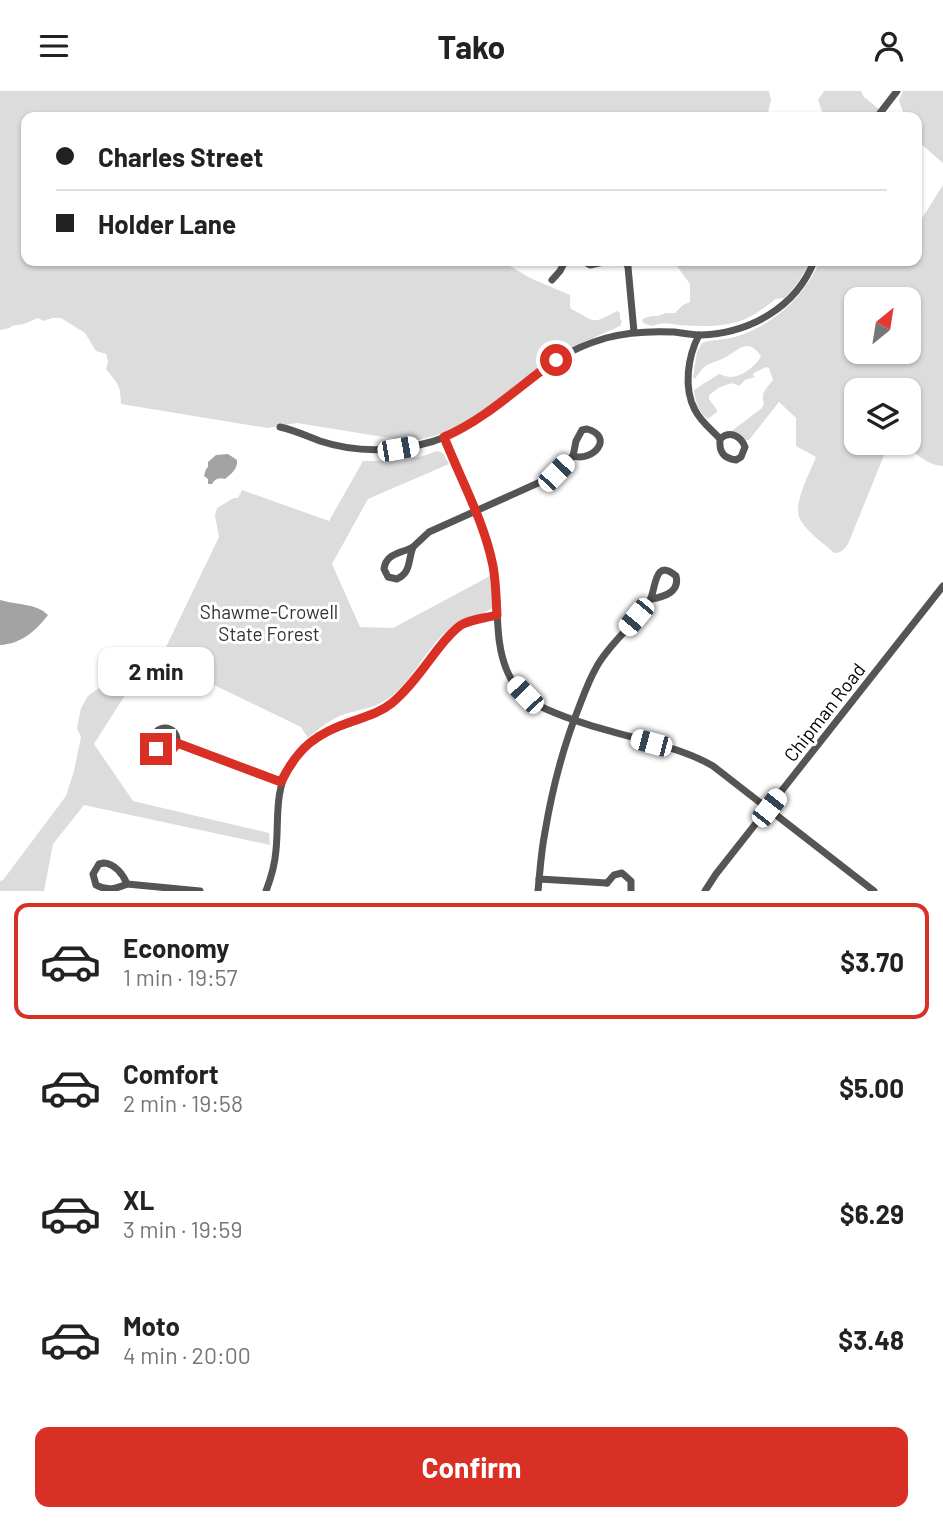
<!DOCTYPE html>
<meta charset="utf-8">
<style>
:root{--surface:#fff;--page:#f6f6f6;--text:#222;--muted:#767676;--line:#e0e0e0;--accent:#d93025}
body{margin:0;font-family:Barlow,sans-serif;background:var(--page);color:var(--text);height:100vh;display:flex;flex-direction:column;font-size:26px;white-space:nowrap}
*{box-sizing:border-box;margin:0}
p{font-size:23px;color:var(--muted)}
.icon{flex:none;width:38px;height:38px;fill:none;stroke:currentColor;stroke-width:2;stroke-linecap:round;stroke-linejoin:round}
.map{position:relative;height:800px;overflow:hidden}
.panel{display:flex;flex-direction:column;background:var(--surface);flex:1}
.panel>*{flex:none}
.guide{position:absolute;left:21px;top:21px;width:901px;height:154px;border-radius:14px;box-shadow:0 2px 5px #0004;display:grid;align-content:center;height:154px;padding:0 35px;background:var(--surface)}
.needle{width:46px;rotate:30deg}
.fabs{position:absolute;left:844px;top:196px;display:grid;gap:14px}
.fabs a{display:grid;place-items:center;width:77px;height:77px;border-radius:14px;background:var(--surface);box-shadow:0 2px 5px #0004;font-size:35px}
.end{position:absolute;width:32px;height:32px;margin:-16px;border:9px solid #d93025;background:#fff;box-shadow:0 0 0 4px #fff}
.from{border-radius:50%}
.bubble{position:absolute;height:49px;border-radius:14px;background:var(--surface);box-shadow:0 2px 5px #0004;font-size:23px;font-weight:700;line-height:49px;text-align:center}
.car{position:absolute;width:21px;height:42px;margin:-21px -10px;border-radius:9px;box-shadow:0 0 5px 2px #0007;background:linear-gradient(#fff 24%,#345 0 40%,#fff 0 76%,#345 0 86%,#fff 0)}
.guide b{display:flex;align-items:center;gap:24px;height:66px;font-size:26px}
.guide b+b{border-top:2px solid var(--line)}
.guide i{width:18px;height:18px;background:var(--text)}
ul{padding:12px 0 0;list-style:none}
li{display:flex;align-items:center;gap:21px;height:116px;margin:0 14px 10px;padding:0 21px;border:4px solid transparent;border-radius:14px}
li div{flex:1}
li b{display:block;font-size:26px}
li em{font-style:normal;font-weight:700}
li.active{border-color:var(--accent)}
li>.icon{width:63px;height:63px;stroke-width:1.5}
.primary-button{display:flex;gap:14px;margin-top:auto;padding:14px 35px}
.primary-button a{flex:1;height:80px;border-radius:14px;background:var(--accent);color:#fff;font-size:28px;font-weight:700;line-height:80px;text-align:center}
header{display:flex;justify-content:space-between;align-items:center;height:91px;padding:0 35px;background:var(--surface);font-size:32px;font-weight:700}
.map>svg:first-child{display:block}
.green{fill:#dcdcdc;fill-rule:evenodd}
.water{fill:#a3a3a3}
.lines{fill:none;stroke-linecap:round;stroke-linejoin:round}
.street{stroke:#555;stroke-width:7}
.route{stroke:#d93025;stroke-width:9}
.labels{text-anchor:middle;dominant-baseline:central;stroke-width:6;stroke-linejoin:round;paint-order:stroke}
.park-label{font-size:19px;fill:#333;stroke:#fff}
.street-label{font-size:19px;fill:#000;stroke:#fff}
</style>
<header><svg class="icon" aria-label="menu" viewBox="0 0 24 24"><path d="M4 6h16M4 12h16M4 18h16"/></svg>Tako<svg class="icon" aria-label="person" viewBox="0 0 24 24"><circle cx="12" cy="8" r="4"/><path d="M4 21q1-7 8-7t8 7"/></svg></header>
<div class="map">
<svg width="943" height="800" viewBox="0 0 943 800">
<rect width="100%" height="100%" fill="#fff"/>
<g class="green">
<path d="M 0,0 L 769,0 L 771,9 L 767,26 L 26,26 L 26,170 L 505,170 L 505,172 L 530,187 L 570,204 C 571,209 569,213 571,218 C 597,230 589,235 617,220 L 620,222 L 620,228 L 622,230 L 620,235 L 564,260 L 468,330 L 454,337 L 434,345 L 418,349 L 402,349 L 297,332 L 267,337 L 121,313 C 121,294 117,292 106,278 L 108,271 L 106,263 L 96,260 L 85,242 L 61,227 L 52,227 L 44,230 L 38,227 L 24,233 L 11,235 L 10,237 L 0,239 Z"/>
<polygon points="824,0 861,0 864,6 879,18 873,26 824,26 818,9"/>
<path d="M 903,0 L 943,0 L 943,72 C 934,65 927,57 917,50 L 917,26 L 905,26 L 899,10 Z"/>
<path d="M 943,94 L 943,375 C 927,374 915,362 904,352 L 908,352 L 908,299 L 856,299 L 856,352 L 889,352 L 848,453 C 844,459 841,462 834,462 C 824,452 809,443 801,430 C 791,415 810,382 816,366 L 796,355 L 796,327 L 779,311 L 749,349 L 745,349 L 733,342 L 733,339 L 762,317 L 764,313 C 760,301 767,297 773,289 L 769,277 L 766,276 L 754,282 L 753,284 L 755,286 L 745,289 L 739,295 L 732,292 L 720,296 L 709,304 L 709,308 L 717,319 L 717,321 L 708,328 C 699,323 695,309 694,299 L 719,283 C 723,284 727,286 731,286 C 742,286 757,274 761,265 C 746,244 737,262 722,268 C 705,275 706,272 695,288 L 693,286 L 697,261 L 702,252 C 713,248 724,249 735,246 C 774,234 804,206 820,170 L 917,170 L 917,135 ZM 862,207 L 908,208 L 908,261 L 856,261 L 856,236 L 849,229 C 850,220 856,218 856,208 Z"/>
<path d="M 676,170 L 811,170 L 798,191 L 785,207 L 775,208 C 770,214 764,216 758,221 C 735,237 706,236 679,234 C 669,233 663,230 653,235 L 645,233 L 642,230 L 644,227 L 652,225 L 658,225 L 666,222 L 675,222 L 683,214 L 690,211 L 690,193 L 676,174 Z"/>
<path d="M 437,360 L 443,362 L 449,373 L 368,408 L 332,473 L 360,536 L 393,537 L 490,485 L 493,516 C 484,525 463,525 450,537 C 424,558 411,596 381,612 C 369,618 357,619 345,623 C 330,628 320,637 308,647 L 301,636 L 185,580 L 132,593 L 94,653 L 133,710 L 269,742 L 270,754 L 84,714 L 53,753 L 44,800 L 0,800 L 0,790 L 3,789 L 66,705 L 74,680 L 81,646 L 77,637 L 81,617 L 88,605 L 96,599 L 123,588 L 153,583 L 219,446 L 215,425 L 217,417 L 234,407 L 238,407 L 242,399 L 329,430 L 363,370 C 388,370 414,370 437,360 Z"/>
</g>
<g class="water">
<path d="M 228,363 L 237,369 C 238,378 231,383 225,388 C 218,386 215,388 212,393 L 208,393 L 208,388 L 204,385 L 206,378 L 208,376 L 208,371 L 216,364 Z"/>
<path d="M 0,509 C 16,514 36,512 48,524 C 36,540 21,553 0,554 Z"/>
</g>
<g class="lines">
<g class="street">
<polyline points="877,26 897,0"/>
<polyline points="583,170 590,174 608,170"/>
<polyline points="625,170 628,176 634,241"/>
<polyline points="552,189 560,180 565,170"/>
<path d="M 699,244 C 688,265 683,297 695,319 C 701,331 712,339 720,348 C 730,339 741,345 745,356 L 741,366 L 736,369 C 723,367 719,361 720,348"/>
<path d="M 280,336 C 294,339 307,345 320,350 C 353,361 385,361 419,354 C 475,343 512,298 558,268 C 572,259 589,252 606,247 C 628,241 652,240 674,241 C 683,242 692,244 701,244 C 749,242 796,217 814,170"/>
<path d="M 587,338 C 615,346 593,371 573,365 L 576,350 L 582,339 Z"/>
<path d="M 444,346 C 460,388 482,427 492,471 C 501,507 492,547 508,582 C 515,598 530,611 546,618 C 577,632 610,640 643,649 C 667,656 691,662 713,675 L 874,800"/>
<polyline points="413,456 429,441 547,388 556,382 573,365"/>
<path d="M 413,456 C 408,469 411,482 397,488 L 388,486 L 384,478 C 386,462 400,463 413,456 Z"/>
<circle cx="165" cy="649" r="12"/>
<polyline points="177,652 281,691"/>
<path d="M 104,772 C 115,773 123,783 127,793 C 116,798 107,800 96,794 L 93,783 L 99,773 Z"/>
<polyline points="539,788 607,792"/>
<polyline points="607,792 614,784 622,782 631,790 631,800"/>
<polyline points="127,793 200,800"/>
<path d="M 266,800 C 271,787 275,773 276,759 C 279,731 274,701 289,676 C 317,629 355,639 391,613 C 408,600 426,574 439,557 C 446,548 452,540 462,534 C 472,528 486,527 497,524"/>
<path d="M 538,800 C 540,780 541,761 545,741 C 552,699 563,656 579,616 C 584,603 589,589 596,577 C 609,552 636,533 650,509 C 656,498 654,466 676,485 C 680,501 664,506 651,508"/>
<polyline points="705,800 716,783 943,495"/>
</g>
</g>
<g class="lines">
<path class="route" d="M 156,658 C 165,664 172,662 177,652 L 281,691 C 298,656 317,642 353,630 C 367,625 381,621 392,612 C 410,597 424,576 438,558 C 445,549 452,540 461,534 C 471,528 486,527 497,524 C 496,508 496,491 493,475 C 484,430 461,389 444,346 C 486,328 519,295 556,269"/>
</g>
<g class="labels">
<g class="park-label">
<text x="269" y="520">Shawme-Crowell<tspan x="269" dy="22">State Forest</tspan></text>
</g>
<g class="street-label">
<text transform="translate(824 621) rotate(-52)">Chipman Road</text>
</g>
</g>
</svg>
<div class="fabs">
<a><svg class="needle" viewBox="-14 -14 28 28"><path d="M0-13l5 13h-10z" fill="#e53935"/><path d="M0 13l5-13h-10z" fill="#767676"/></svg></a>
<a><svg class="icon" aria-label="layers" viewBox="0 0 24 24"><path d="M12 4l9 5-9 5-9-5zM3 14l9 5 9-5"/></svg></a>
</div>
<i class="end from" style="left:556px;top:269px"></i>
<i class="end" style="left:156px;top:658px"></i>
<div class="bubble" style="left:98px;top:556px;width:116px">2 min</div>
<i class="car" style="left:398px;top:358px;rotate:80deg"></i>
<i class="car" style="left:556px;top:382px;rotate:44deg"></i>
<i class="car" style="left:636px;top:526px;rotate:220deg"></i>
<i class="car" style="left:525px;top:604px;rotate:316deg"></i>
<i class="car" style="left:651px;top:652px;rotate:285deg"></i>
<i class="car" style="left:769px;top:717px;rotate:38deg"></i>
<div class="guide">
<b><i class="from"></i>Charles Street</b>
<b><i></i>Holder Lane</b>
</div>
</div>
<section class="panel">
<ul>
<li class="active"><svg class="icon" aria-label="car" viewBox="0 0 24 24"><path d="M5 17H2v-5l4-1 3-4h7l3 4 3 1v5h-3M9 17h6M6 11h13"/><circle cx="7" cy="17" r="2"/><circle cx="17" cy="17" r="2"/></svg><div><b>Economy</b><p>1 min · 19:57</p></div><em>$3.70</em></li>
<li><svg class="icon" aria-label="car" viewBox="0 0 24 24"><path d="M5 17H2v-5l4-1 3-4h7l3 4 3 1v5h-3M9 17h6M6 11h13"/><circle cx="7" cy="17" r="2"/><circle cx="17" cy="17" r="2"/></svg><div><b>Comfort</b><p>2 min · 19:58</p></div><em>$5.00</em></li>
<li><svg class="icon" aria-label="car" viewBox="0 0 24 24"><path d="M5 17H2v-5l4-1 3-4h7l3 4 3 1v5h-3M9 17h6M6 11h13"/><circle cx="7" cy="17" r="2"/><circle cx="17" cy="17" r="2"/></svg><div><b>XL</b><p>3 min · 19:59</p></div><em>$6.29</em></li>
<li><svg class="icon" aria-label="car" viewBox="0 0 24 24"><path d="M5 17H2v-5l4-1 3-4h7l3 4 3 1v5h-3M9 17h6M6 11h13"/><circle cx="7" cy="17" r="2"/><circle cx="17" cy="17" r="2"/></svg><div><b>Moto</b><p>4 min · 20:00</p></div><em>$3.48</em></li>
</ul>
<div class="primary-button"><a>Confirm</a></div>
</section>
